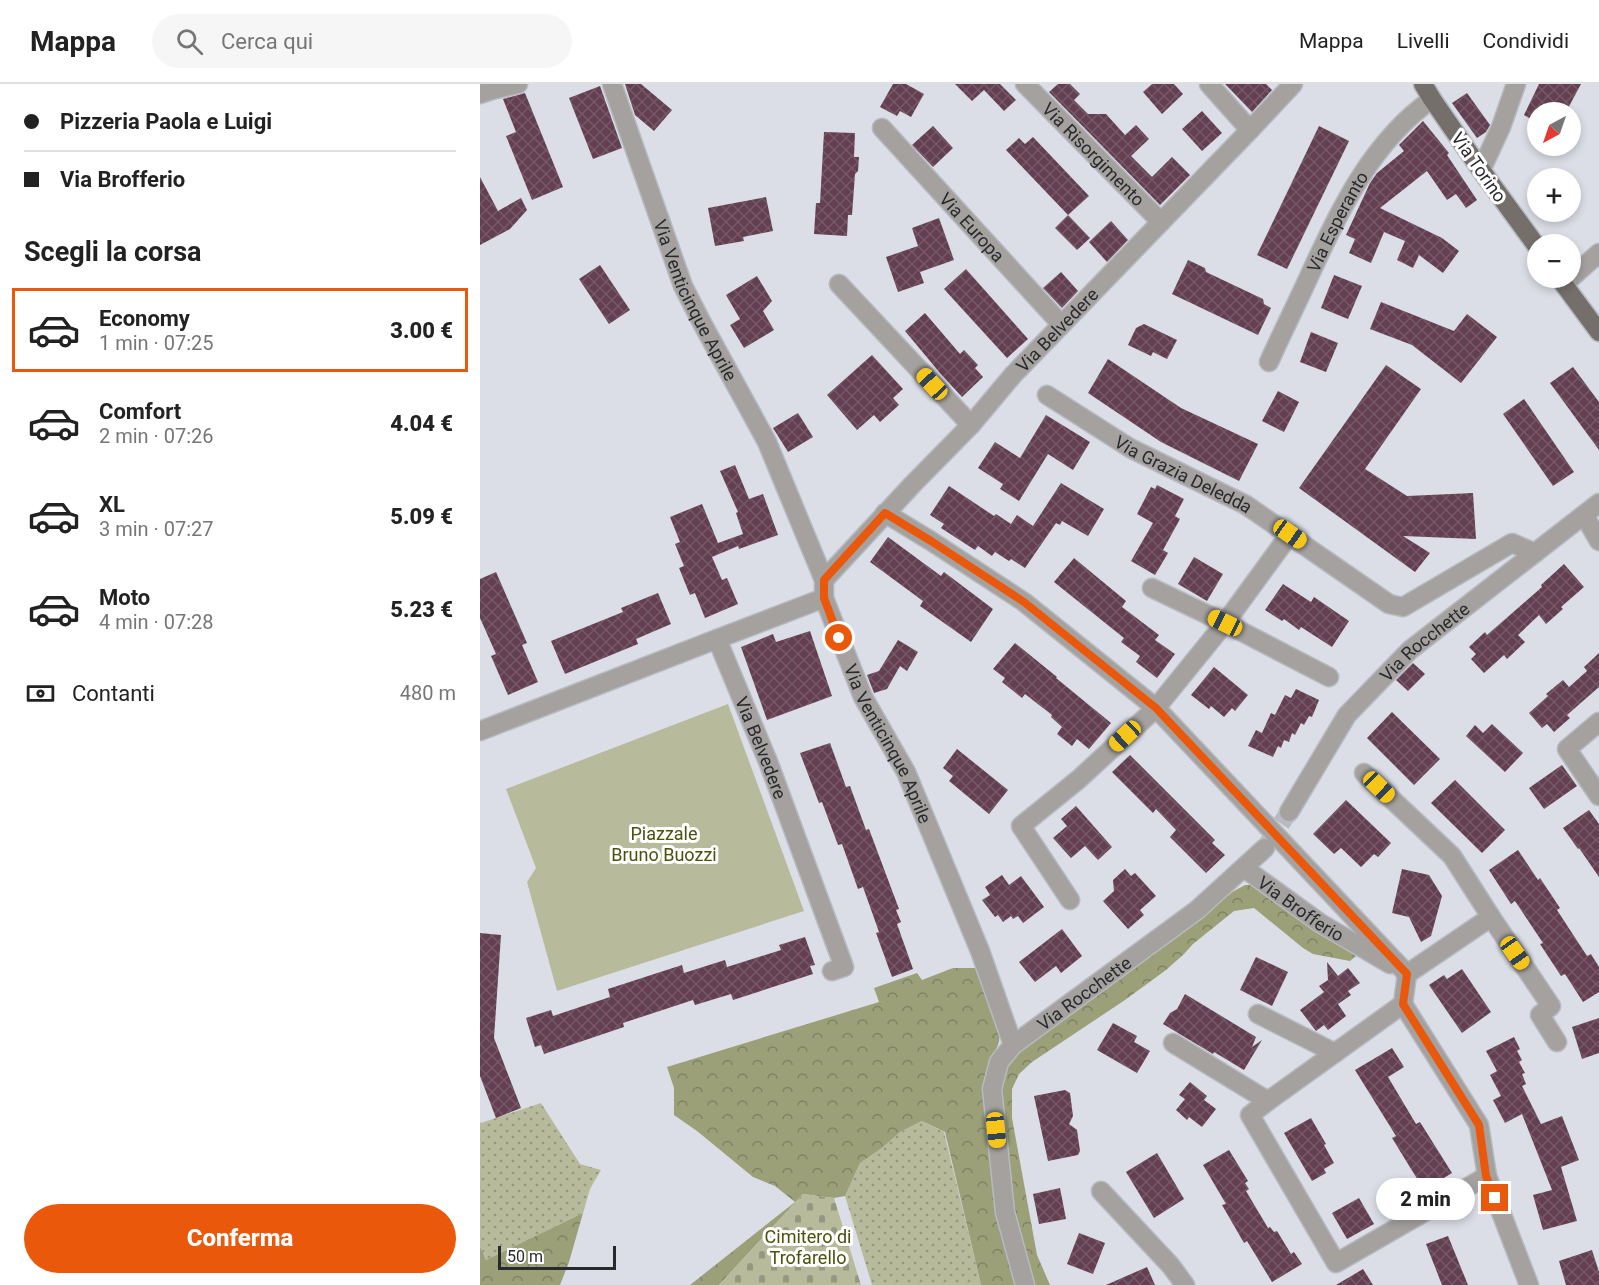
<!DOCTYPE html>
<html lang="it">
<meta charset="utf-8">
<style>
:root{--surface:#fff;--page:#f6f6f6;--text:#222;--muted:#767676;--line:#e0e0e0;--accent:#ea580c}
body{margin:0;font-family:Roboto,sans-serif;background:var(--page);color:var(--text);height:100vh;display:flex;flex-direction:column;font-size:22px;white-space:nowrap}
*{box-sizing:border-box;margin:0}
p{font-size:20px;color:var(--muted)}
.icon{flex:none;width:33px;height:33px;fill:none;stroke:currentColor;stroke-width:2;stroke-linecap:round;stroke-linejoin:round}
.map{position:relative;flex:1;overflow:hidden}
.details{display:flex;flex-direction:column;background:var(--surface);width:480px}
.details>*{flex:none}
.guide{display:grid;align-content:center;height:132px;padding:0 24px;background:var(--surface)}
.needle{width:39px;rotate:220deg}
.tools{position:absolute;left:1047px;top:18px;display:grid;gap:12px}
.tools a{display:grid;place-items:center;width:54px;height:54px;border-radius:50%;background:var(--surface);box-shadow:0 3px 9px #0003;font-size:30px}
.scale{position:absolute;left:18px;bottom:15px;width:118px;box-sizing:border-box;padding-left:6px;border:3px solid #292a2d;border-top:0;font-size:16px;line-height:21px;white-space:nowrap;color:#292a2d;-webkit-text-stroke:4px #fff;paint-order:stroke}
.end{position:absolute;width:27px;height:27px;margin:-14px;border:8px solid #ea580c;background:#fff;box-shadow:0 0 0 3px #fff}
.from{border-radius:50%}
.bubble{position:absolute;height:42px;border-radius:21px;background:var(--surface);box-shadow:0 3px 9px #0003;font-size:20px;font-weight:800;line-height:42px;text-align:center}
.car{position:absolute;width:18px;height:36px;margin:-18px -9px;border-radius:8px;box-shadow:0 0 4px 2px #0007;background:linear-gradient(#f5c518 24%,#345 0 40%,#f5c518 0 76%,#345 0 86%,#f5c518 0)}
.guide b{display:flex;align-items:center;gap:21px;height:57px;font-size:22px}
.guide b+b{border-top:2px solid var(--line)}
.guide i{width:15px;height:15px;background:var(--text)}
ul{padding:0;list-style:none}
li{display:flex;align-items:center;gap:18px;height:84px;margin:0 12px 9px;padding:0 12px;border:3px solid transparent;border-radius:0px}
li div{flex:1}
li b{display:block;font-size:22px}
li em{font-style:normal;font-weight:800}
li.active{border-color:var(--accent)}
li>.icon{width:54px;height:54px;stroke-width:1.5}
h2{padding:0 24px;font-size:27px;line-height:72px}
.pay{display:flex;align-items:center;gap:15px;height:66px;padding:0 24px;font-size:22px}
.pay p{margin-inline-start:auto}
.button{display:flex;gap:12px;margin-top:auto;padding:12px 24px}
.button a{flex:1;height:69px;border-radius:36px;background:var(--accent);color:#fff;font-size:24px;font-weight:800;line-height:69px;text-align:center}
header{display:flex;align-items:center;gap:36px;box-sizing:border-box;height:84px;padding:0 30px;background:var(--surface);border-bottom:2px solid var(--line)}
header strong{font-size:28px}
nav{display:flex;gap:33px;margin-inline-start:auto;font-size:21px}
.search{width:420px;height:54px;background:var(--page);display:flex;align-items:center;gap:15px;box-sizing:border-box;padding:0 21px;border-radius:33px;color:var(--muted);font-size:22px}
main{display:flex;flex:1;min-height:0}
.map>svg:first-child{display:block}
.grass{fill:url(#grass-dots)}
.forest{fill:url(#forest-crowns)}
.cemetery{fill:url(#cemetery-stones)}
.park{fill:#b7bb9c}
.building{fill:url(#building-cross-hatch)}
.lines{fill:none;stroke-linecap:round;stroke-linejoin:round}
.minor-tunnel{stroke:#b7bac1;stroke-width:18;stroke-dasharray:18 9;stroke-linecap:butt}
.minor-casing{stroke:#b7bac1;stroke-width:21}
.primary-casing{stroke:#b7bac1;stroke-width:21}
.minor{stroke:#a4a19f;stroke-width:18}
.primary{stroke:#746f6a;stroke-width:18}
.route{stroke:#ea580c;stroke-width:8}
.labels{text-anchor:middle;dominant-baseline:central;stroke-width:6;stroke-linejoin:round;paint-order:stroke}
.street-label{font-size:18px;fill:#292a2d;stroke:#fff}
.park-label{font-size:18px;fill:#4c500d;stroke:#fff}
</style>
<header>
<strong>Mappa</strong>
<div class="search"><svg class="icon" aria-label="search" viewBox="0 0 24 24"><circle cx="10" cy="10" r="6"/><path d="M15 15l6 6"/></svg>Cerca qui</div>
<nav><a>Mappa</a><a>Livelli</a><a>Condividi</a></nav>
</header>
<main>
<section class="details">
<div class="guide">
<b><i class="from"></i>Pizzeria Paola e Luigi</b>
<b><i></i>Via Brofferio</b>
</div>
<h2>Scegli la corsa</h2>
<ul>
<li class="active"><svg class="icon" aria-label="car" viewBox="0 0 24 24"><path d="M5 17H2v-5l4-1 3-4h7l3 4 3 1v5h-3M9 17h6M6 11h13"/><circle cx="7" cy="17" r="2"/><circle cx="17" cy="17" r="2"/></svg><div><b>Economy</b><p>1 min · 07:25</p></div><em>3.00 €</em></li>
<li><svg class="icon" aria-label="car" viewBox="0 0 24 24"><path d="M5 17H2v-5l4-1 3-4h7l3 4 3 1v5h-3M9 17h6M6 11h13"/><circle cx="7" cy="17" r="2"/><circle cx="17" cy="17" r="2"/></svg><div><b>Comfort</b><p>2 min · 07:26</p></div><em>4.04 €</em></li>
<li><svg class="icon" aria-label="car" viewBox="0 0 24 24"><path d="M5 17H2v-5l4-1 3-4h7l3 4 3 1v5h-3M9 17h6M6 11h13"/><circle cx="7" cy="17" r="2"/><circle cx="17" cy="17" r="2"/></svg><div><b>XL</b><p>3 min · 07:27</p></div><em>5.09 €</em></li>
<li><svg class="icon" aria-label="car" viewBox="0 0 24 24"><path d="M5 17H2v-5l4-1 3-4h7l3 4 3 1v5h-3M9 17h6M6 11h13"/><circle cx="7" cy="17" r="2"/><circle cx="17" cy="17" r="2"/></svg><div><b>Moto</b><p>4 min · 07:28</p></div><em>5.23 €</em></li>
</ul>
<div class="pay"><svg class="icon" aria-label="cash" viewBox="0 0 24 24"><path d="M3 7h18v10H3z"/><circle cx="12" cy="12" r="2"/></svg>Contanti<p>480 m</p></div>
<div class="button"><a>Conferma</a></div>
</section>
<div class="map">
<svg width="1119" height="1201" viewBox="0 0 1119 1201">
<defs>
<pattern id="grass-dots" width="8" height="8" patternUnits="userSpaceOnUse" patternTransform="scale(1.5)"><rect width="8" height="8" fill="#b7bb9c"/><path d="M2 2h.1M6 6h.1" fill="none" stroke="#959880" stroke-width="1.8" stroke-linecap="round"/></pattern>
<pattern id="forest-crowns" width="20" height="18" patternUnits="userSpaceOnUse" patternTransform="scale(1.5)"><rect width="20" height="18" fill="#9ba078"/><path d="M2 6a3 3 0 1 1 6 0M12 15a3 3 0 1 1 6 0" fill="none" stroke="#7e8363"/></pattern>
<pattern id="cemetery-stones" width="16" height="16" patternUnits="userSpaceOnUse" patternTransform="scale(1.5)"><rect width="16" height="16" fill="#b7bb9c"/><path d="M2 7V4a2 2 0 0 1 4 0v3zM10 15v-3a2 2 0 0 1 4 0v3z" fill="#959880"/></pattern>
<pattern id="building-cross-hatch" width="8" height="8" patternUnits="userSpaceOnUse" patternTransform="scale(1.5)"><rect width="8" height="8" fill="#633f51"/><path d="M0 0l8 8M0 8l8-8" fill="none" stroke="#755967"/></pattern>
</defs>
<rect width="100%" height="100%" fill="#dbdee6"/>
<g class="grass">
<polygon points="61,1019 100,1080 121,1086 110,1105 103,1129 6,1176 0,1163 0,1038 1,1039"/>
<polygon points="442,1037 464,1048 501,1201 392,1201 365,1112 380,1079 402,1064 420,1048"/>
</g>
<g class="forest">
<polygon points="765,801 777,801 880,869 870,877 833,870 823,864 774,824 754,827 713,860 704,870 686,886 645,916 552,978 539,990 532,1005 532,1034 557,1171 570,1201 552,1201 531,1125 517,1008 525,979 595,921 754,807"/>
<polygon points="473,884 495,884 520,943 519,958 506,992 537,1201 501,1201 465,1048 442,1037 420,1048 402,1064 380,1079 365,1112 354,1114 323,1110 239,1201 210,1201 315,1118 295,1102 273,1093 217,1047 194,1031 194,1004 187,983 399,918 394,904 437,889 442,896"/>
<polygon points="103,1129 89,1178 80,1201 0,1201 0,1163 6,1176"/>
</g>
<polygon class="cemetery" points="323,1110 354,1114 381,1201 239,1201"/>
<polygon class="park" points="248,620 324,827 77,907 47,798 56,784 26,705"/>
<g class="building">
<polygon points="145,0 161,0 192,26 174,47 155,31"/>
<polygon points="413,0 426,0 444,10 431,33 420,27 417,32 400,23"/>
<polygon points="475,0 520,0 536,16 524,27 504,6 492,17"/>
<polygon points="578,0 590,0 600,10 594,16 608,30 626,30 645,51 656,41 669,55 651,72 672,93 692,73 710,91 680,121 569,8"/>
<polygon points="672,0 694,0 703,10 682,30 663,8"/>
<polygon points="745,0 786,0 792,6 772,28"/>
<polygon points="1059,0 1101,0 1086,28 1058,28 1058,39 1044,31"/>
<polygon points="120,2 142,64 113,75 89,14"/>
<polygon points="45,9 83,103 52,116 26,52 36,48 23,15"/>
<polygon points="987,9 1010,41 1006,48 997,54 972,19"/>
<polygon points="722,27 742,49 722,67 702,45"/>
<polygon points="943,37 969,69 967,71 997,116 986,124 976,110 967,116 947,87 900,124 962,154 979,167 963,189 939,171 933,184 917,176 925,157 904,148 891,179 869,169 875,155 866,151 890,99 897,89 924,67 919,61"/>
<polygon points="453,42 473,64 453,83 432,61"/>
<polygon points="839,42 869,57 807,185 777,171"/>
<polygon points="344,48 375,49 374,73 379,73 378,87 375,90 372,131 368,131 367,152 334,150 336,119 340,119"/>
<polygon points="553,53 609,112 588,131 526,66 539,54 545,60"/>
<polygon points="0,93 18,127 41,114 47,126 30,145 0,161"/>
<polygon points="286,113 293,147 263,153 264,157 235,162 228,124"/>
<polygon points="588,131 610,154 597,166 575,144"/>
<polygon points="459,134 474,176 440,188 444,199 418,208 406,173 438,162 432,144"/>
<polygon points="631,137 648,156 627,178 609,158"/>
<polygon points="708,176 725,184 726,188 783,215 784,220 791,224 778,251 692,210"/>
<polygon points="120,181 150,226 129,240 99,195"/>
<polygon points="486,185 548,255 527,274 464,205"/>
<polygon points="581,188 598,207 582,224 563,204"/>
<polygon points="854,191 882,202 868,235 841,224"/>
<polygon points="277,192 292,217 283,227 294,246 264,264 250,241 260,235 246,211"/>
<polygon points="901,218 974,247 987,230 1017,253 981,299 932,261 890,245"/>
<polygon points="445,229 480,270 484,266 498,281 495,284 503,293 482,313 460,289 425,247"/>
<polygon points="664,240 697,256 687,275 673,268 671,272 648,261 656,244"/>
<polygon points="831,248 858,259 846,288 820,278"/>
<polygon points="392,271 423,305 413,314 419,321 400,338 394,331 377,346 347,311"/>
<polygon points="628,275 701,324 778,360 759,397 681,358 608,309"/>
<polygon points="906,281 941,305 885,385 927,412 993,409 996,455 923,452 950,469 935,488 819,404"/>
<polygon points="1093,283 1119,318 1119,366 1070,299"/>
<polygon points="798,307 819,318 804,348 782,337"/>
<polygon points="1044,315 1094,388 1073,402 1023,330"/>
<polygon points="318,329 333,353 308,368 293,344"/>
<polygon points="566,331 610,358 593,386 568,370 539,417 520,405 523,400 498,384 515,358 540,374"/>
<polygon points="255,381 269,415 283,410 298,451 259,465 258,462 232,473 242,496 247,494 258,520 225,534 215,509 210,511 199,484 204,482 195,460 200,458 190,433 222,420 238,459 263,450 256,429 258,428 240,387"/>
<polygon points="581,399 624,425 608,452 582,437 580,441 576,439 545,484 531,475 529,477 515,468 512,472 498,462 495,466 461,444 464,440 450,431 469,402 514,432 516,430 531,440 537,431 553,442"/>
<polygon points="677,401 704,415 695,432 700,435 683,466 688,469 675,491 651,477 673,439 657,430 671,403 675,405"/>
<polygon points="408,453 461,492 464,488 513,525 491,558 440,522 443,517 390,478"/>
<polygon points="714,473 743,490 727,517 698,500"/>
<polygon points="594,474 646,517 642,523 679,551 675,556 695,570 677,594 656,578 660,572 641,558 644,554 574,498"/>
<polygon points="1084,480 1104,503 1081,523 1083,525 1066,540 1059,531 1038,551 1045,558 1027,575 1024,571 1004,589 991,575 996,570 989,563 1005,548 1007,551 1062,503 1061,501"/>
<polygon points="16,488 47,559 42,561 58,598 28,611 11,572 16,570 0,534 0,495"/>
<polygon points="803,500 831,518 834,513 869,537 852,563 821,543 819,546 804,535 802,537 785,526"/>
<polygon points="178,509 191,540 156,555 158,560 85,590 71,557 143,528 141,524"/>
<polygon points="330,547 352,612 287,636 261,563 293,550 296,558"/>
<polygon points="418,556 438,568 427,587 420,582 407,605 394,609 387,591 399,587"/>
<polygon points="535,559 577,593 576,594 631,639 609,665 597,655 592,662 577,650 582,643 571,633 572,631 545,610 542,614 522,598 525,594 513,585"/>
<polygon points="1119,569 1119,603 1087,631 1090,634 1074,648 1067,640 1062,644 1049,629 1068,612 1066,610 1083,596 1089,603 1107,587 1104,583"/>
<polygon points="933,579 945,590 928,607 916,596"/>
<polygon points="734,583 768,611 755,627 752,624 744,633 731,622 729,625 711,611"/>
<polygon points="816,605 839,616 832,633 829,632 824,641 821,639 815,651 812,649 809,658 804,656 801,664 798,662 793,673 768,662 776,646 782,649 791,629 795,631 805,611 811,614"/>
<polygon points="912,628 960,675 934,701 887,654"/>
<polygon points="1012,640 1043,669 1025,688 986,652 995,641 1003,649"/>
<polygon points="350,659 366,703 370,702 386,746 389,745 419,825 416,826 421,838 417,840 433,885 412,893 396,849 399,848 383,803 378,805 362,760 358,761 342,718 339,719 320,669"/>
<polygon points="477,665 528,706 509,730 469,697 473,692 463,684"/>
<polygon points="650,671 735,756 732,759 745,771 726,789 690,753 696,746 676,725 673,729 632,688"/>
<polygon points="1082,681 1097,702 1064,725 1049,704"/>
<polygon points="975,696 1025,746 1002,769 951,719"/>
<polygon points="866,716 911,759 898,773 894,770 881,783 861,764 854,770 833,750"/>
<polygon points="596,722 632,763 618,776 605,762 591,774 573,754 587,742 581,735"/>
<polygon points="1109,726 1119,740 1119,793 1099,764 1098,765 1083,744"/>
<polygon points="1038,766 1058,796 1060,794 1080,824 1077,826 1107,872 1111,870 1119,883 1119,908 1103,918 1085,890 1081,892 1060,860 1063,859 1035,817 1031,820 1009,786"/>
<polygon points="645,785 651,792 655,789 676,812 660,826 664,831 648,845 623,817 634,807 633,796"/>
<polygon points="922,785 949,791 962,812 951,852 941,858 929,833 912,829"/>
<polygon points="522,791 529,801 541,792 564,823 543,839 538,832 533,835 531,832 523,838 518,831 515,833 502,816 510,811 505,803"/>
<polygon points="582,845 602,872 581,889 576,882 555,898 539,878"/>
<polygon points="0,849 21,851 14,954 41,1024 16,1034 0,992"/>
<polygon points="325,853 335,881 330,882 333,890 253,916 251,910 215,921 213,916 143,939 144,943 64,970 61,961 55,963 46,934 71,926 73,932 130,913 128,905 202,881 204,889 245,876 247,883 301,866 299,861"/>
<polygon points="776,873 808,888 792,922 760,906"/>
<polygon points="847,878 858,892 868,884 880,899 868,907 871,911 858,920 866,932 848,946 844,941 836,947 820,926 844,908 839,902 848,896"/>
<polygon points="982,885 1011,928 982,949 949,901 964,891 967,895"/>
<polygon points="705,910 776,953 772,963 782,956 764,986 734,968 733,970 683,940 690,929 697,925"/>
<polygon points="1119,934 1119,969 1102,975 1092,943"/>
<polygon points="633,939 657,952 654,958 670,967 657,989 617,966"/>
<polygon points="1034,953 1040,965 1037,967 1042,976 1039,978 1045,989 1042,990 1046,1000 1042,1002 1061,1040 1082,1032 1099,1076 1081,1083 1097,1137 1063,1146 1053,1111 1072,1106 1042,1030 1025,1039 1013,1016 1021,1012 1010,991 1017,987 1006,967"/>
<polygon points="912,964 924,983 908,993 936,1040 940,1038 972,1089 944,1106 912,1054 916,1052 875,986"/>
<polygon points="710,998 727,1012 724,1016 736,1025 722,1043 709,1033 707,1036 696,1026 705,1015 699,1011"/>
<polygon points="585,1006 590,1009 593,1032 589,1040 597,1046 600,1067 598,1071 568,1077 554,1012"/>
<polygon points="831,1034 846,1060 844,1061 854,1079 844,1085 846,1089 832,1097 804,1049"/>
<polygon points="749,1066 768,1097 765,1099 769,1105 766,1107 788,1144 790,1143 794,1148 797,1147 811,1170 814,1168 822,1180 792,1198 767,1157 764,1159 742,1121 746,1120 723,1081"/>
<polygon points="677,1069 704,1115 674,1134 646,1088"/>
<polygon points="580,1104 586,1135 559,1140 553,1110"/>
<polygon points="879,1114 894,1140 867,1155 852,1129"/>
<polygon points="599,1149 625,1159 613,1190 587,1180"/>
<polygon points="968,1152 988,1201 962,1201 946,1160"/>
<polygon points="1112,1166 1119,1188 1119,1201 1086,1201 1079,1177"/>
<polygon points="667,1183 675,1201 626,1201"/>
<polygon points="883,1185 893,1201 856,1201"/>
</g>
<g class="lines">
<polyline class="minor-tunnel" points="786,762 809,728"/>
<defs>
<g id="minor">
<path id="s1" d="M 132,0 L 203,202 L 222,239 L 287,358 L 344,496 L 344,514 L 383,613 L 426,688 L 500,867 L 533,961 L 519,978 L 512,1005 L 525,1128 L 545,1201"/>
<path id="s2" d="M 545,0 L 681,138"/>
<polyline points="729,0 770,46"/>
<polyline points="0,10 12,6 38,0"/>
<path id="s3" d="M 402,44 L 581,240"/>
<polyline points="1001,86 1021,43 1036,0"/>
<polyline points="359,200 491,341"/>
<polyline points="1084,200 1119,169"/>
<path id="s4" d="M 789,278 C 803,247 818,217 832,186 C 862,122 892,58 952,15"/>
<path id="s5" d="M 567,311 L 650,364 L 766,421 L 909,520 L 923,523 L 1032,459 L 1055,469"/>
<polyline points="405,429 451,457 544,518 676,624 927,890"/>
<polyline points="1104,431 1119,457"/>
<path id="s6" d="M 344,496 L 433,400 L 491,341 L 533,291 L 770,46 L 813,0"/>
<polyline points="672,504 745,539 849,593"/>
<path id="s7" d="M 344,514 L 237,555 L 289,680 L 364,883 L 352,887"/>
<polyline points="1119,638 1087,665 1119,712"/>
<polyline points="0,647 237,555"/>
<polyline points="884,689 972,772 1011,833 1071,922 1060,931 1077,958"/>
<path id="s8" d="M 809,728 L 867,631 L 930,566 L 1119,419"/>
<path id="s9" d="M 764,784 L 840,839 L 910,880"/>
<polyline points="590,816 541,742 599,695 676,624 745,539 810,450"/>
<polyline points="927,890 923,920 999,1041 1007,1092 1049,1201"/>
<polyline points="927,890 1011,833"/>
<polyline points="778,930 855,969"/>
<polyline points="693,959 788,1017 923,920"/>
<path id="s10" d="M 533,961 L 717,826 L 785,764"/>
<polyline points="788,1017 770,1031 856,1179 1007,1092"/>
<polyline points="621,1107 691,1182 705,1201"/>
</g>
<g id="primary">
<polyline points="943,0 952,15 1001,86 1058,164"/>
<polyline points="1079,194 1119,248"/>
</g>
</defs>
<use href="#minor" class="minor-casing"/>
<use href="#primary" class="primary-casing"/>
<use href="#minor" class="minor"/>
<use href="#primary" class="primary"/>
</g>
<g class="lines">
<polyline class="route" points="359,554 344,514 344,496 405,429 451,457 544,518 676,624 927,890 923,920 999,1041 1006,1092 1015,1114"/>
</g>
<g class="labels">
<g class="street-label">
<text stroke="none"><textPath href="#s2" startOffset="98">Via Risorgimento</textPath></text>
<text transform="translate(999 83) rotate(55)">Via Torino</text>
<text stroke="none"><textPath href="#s4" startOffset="156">Via Esperanto</textPath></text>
<text stroke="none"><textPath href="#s3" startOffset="134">Via Europa</textPath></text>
<text stroke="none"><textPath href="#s1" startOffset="232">Via Venticinque Aprile</textPath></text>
<text stroke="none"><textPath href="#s6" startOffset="342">Via Belvedere</textPath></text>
<text stroke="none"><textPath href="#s5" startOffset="158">Via Grazia Deledda</textPath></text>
<text stroke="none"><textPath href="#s8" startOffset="220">Via Rocchette</textPath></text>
<text stroke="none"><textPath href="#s1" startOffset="718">Via Venticinque Aprile</textPath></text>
<text stroke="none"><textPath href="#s7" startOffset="232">Via Belvedere</textPath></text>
<text stroke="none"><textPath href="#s9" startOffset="70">Via Brofferio</textPath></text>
<text stroke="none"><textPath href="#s10" startOffset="88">Via Rocchette</textPath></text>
</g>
<g class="park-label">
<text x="184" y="749">Piazzale<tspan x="184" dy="21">Bruno Buozzi</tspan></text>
<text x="328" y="1152">Cimitero di<tspan x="328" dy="21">Trofarello</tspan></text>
</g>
</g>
</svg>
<div class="tools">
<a><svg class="needle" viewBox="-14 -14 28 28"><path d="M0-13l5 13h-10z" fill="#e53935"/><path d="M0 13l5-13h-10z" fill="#767676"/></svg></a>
<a>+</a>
<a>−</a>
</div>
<div class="scale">50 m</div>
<i class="end from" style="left:359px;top:554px"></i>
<i class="end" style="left:1015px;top:1114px"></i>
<div class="bubble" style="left:896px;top:1094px;width:99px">2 min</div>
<i class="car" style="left:452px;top:300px;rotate:317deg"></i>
<i class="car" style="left:810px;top:450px;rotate:125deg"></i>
<i class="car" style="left:745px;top:539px;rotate:296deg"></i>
<i class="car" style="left:645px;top:652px;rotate:227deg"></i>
<i class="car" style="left:899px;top:703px;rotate:134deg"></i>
<i class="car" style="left:1035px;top:869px;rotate:145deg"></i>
<i class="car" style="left:516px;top:1046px;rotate:174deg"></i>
</div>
</main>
